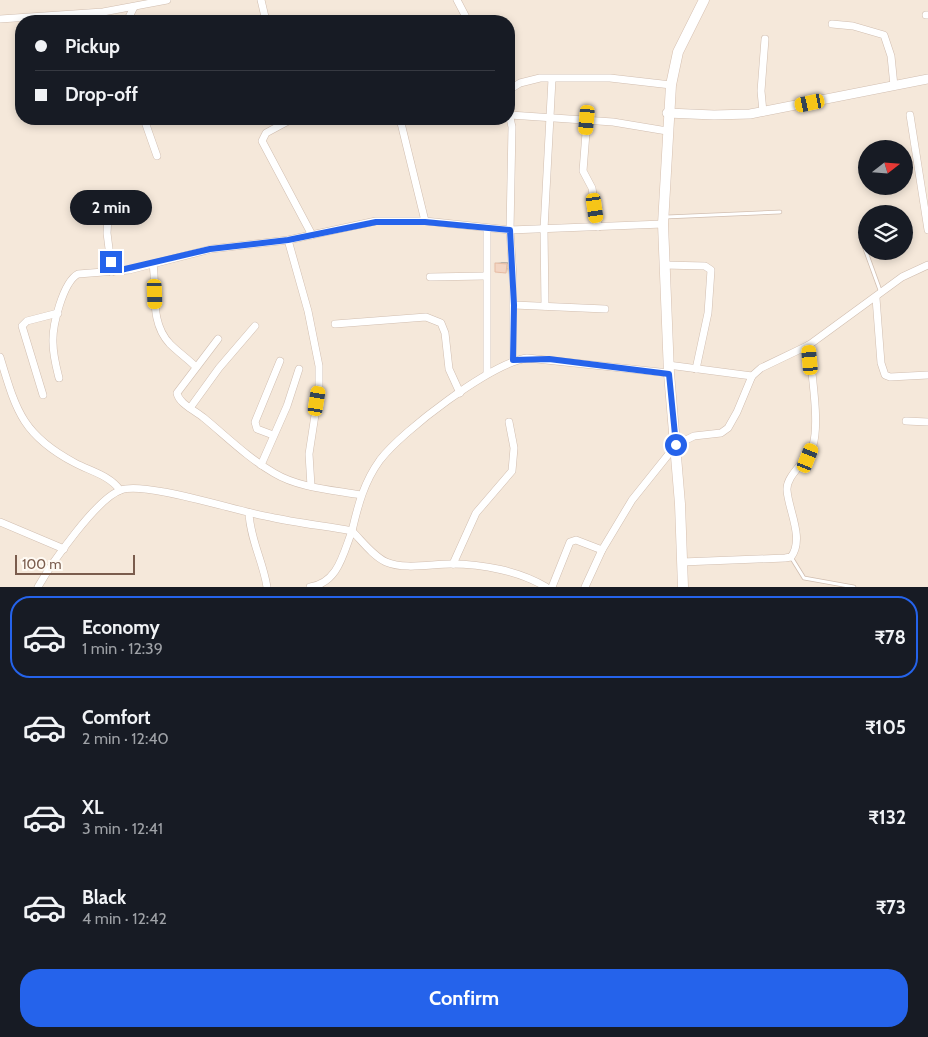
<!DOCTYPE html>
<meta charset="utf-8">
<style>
:root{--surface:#171b24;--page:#242831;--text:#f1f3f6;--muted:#9ea1a6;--line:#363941;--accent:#2563eb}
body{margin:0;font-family:Cabin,sans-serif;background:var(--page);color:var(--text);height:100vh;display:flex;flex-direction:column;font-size:19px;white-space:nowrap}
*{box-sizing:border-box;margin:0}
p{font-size:16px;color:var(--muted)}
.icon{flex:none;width:28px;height:28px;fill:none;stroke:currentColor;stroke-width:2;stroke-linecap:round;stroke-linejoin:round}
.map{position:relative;height:587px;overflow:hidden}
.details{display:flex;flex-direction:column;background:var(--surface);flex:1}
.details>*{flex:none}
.top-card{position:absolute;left:15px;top:15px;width:500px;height:110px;border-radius:20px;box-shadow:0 2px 8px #0003;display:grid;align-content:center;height:110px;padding:0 20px;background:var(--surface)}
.needle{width:32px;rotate:73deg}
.fabs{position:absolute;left:858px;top:140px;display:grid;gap:10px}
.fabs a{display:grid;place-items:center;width:55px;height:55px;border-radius:50%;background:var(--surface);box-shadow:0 2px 8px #0003;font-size:25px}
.scale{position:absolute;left:15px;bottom:12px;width:120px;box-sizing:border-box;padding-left:5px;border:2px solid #7a5c4d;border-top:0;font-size:14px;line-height:18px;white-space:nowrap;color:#7a5c4d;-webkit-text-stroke:4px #fffaf3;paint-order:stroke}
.end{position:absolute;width:22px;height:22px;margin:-11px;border:6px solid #2563eb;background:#fff;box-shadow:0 0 0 2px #fff}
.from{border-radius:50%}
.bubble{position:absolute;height:35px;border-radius:18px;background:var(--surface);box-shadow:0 2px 8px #0003;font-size:16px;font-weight:800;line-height:35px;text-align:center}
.car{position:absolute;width:15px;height:30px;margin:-15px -8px;border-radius:6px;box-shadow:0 0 4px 1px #0007;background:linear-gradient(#f5c518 24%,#345 0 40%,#f5c518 0 76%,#345 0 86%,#f5c518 0)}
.top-card b{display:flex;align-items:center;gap:18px;height:48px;font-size:19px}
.top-card b+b{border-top:1px solid var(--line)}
.top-card i{width:12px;height:12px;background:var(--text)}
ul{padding:9px 0 0;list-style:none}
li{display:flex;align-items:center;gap:15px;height:82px;margin:0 10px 8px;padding:0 10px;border:2px solid transparent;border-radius:20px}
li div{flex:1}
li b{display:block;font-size:19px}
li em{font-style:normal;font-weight:800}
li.current{border-color:var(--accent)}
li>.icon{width:45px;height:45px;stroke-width:1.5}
.cta{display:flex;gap:10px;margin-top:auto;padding:10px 20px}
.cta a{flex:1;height:58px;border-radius:20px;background:var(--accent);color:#fff;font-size:20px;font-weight:800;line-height:58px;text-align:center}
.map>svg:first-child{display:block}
.residential{fill:#f5e8da;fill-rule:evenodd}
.building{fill:#f3d5c3;stroke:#e6bba3;filter:url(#shadow)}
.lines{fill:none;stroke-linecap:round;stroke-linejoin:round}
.service-casing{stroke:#d1beb0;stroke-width:4.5}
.minor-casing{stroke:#d1beb0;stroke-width:8}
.tertiary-casing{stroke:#d1beb0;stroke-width:10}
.secondary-casing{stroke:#d6c0b0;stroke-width:11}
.service{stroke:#fff;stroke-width:3}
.minor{stroke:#fff;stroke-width:7}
.tertiary{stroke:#fff;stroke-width:9}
.secondary{stroke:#fff;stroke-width:10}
.route{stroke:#2563eb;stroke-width:6}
</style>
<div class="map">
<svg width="928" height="587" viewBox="0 0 928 587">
<defs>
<filter id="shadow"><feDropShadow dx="3.5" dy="-3.5" stdDeviation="2.5" flood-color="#0004"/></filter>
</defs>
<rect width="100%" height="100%" fill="#fdf6ec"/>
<path class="residential" d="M 0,0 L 928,0 L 928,587 L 0,587 ZM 21,21 L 509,21 L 509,119 L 21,119 ZM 866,149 L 904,149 L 904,186 L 866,186 ZM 866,214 L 904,214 L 904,251 L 866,251 Z"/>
<polygon class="building" points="495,263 507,264 506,273 495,272"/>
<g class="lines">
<defs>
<g id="service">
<polyline points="666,217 780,212"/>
<polyline points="861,238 881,293"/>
<polyline points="791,557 804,578 854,587"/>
</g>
<g id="minor">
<polyline points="261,0 266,21"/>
<polyline points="457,0 468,21"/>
<polyline points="926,15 928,15"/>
<polyline points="0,19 103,12 167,0"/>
<polyline points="127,21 134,7"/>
<polyline points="832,24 853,26 884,35 891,56 894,86"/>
<polyline points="509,90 520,83 540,78 610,78 671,85"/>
<polyline points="763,112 761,91 765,39"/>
<polyline points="509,113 512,127 510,230 513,278 513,360"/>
<polyline points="510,115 613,122 667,131"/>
<polyline points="910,115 928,230"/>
<polyline points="144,119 157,156"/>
<polyline points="292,119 266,133 262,141 312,235"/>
<polyline points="400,119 425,221"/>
<polyline points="587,120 583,171 592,188 598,227"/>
<polyline points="109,201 107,233 112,272"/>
<polyline points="487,229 487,373"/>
<polyline points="288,240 308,311 319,366 319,389 309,454 311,486"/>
<path d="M 153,264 C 157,290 149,322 170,344 C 178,352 188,359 196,367"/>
<polyline points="664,265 705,266 711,270 708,313 696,369"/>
<polyline points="430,277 485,276"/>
<polyline points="876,298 881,363 885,375 890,377 928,375"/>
<polyline points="514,305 605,309"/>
<polyline points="545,306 544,229 552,79"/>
<polyline points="335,324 426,317 441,323 445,333 449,369 460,393"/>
<path d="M 218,339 L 180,389 L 177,393 C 179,404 196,411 204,418 C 227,437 248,458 274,473 C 299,488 333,490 361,495"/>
<path d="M 0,357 C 16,410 22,435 75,463 C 90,471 109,475 120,490"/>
<polyline points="668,365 752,376"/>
<path d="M 59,378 C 56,366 53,355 53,343 C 52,326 63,282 78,274 L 129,270 L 211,249 L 288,240 L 376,221 L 425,221 L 510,230 L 663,224"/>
<polyline points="43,395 22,326 27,321 58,313"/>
<polyline points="190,408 219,368 255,326"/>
<polyline points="906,421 928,422"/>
<polyline points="273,435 257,429 255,422 280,361"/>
<polyline points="261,465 287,406 299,369"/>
<path d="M 249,513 C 250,539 263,561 267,587"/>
<polyline points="0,522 64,549"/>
<path d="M 682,562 L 785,558 L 791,557 C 805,539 788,509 787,490 C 786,475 807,462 813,445 C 820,422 811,371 809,345"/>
<polyline points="453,564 476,513 512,471 514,448 509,422"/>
<path d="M 38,587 C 51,564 97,498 121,490 C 145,481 239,512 270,517 C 297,523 325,526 352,531 C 358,505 364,482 380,460 C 403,430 490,364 527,358 L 669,373"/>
<path d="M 310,587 C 338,583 343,554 352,531 C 362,541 373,556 386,562 C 405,570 431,564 451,564 C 483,564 519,571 546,587"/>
<polyline points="552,587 570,542 576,540 602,550"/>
<polyline points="585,587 602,550 632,500 676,445 694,436 721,433 728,428 737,412 752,376 761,368 809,345 902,277 928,265"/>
</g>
<polyline id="tertiary" points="667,113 714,115 750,114 928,79"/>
<polyline id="secondary" points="683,587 680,504 669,373 663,224 671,85 678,52 704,0"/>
</defs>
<use href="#service" class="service-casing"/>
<use href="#minor" class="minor-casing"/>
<use href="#tertiary" class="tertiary-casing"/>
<use href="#secondary" class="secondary-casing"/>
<use href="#service" class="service"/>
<use href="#minor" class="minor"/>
<use href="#tertiary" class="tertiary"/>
<use href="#secondary" class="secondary"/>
</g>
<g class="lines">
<polyline class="route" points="111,262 112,272 210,249 288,240 376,222 425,222 510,230 514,305 513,360 549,359 669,374 676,445"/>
</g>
</svg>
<div class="fabs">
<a><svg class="needle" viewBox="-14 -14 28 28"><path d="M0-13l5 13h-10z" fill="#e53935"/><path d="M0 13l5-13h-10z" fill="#9ea1a6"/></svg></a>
<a><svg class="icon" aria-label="layers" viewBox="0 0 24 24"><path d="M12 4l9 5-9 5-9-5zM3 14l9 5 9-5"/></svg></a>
</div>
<div class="scale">100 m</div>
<i class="end from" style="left:676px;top:445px"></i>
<i class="end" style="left:111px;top:262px"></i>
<div class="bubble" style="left:70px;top:190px;width:82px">2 min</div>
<i class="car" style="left:810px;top:103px;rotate:258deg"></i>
<i class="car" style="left:587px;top:120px;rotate:185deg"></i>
<i class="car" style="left:595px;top:208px;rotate:172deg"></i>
<i class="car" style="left:155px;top:294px;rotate:178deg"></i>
<i class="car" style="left:810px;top:360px;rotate:355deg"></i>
<i class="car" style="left:317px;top:401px;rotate:9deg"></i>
<i class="car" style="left:808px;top:458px;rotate:22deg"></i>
<div class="top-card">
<b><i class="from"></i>Pickup</b>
<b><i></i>Drop-off</b>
</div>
</div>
<section class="details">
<ul>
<li class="current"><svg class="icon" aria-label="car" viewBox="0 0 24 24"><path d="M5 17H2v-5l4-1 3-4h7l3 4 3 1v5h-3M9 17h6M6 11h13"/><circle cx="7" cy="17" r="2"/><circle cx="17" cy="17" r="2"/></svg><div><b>Economy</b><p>1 min · 12:39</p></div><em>₹78</em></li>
<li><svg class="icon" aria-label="car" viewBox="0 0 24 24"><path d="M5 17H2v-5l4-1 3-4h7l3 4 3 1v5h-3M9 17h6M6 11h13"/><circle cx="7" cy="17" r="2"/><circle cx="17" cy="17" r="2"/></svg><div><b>Comfort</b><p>2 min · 12:40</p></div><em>₹105</em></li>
<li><svg class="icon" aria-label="car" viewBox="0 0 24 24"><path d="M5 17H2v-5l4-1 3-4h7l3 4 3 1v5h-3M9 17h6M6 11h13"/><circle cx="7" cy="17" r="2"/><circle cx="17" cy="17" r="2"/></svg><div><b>XL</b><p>3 min · 12:41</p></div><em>₹132</em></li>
<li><svg class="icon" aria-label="car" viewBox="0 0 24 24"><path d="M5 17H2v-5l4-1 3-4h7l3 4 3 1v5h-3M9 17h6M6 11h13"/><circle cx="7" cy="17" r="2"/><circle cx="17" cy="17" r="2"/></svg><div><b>Black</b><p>4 min · 12:42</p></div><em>₹73</em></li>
</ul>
<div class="cta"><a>Confirm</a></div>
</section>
